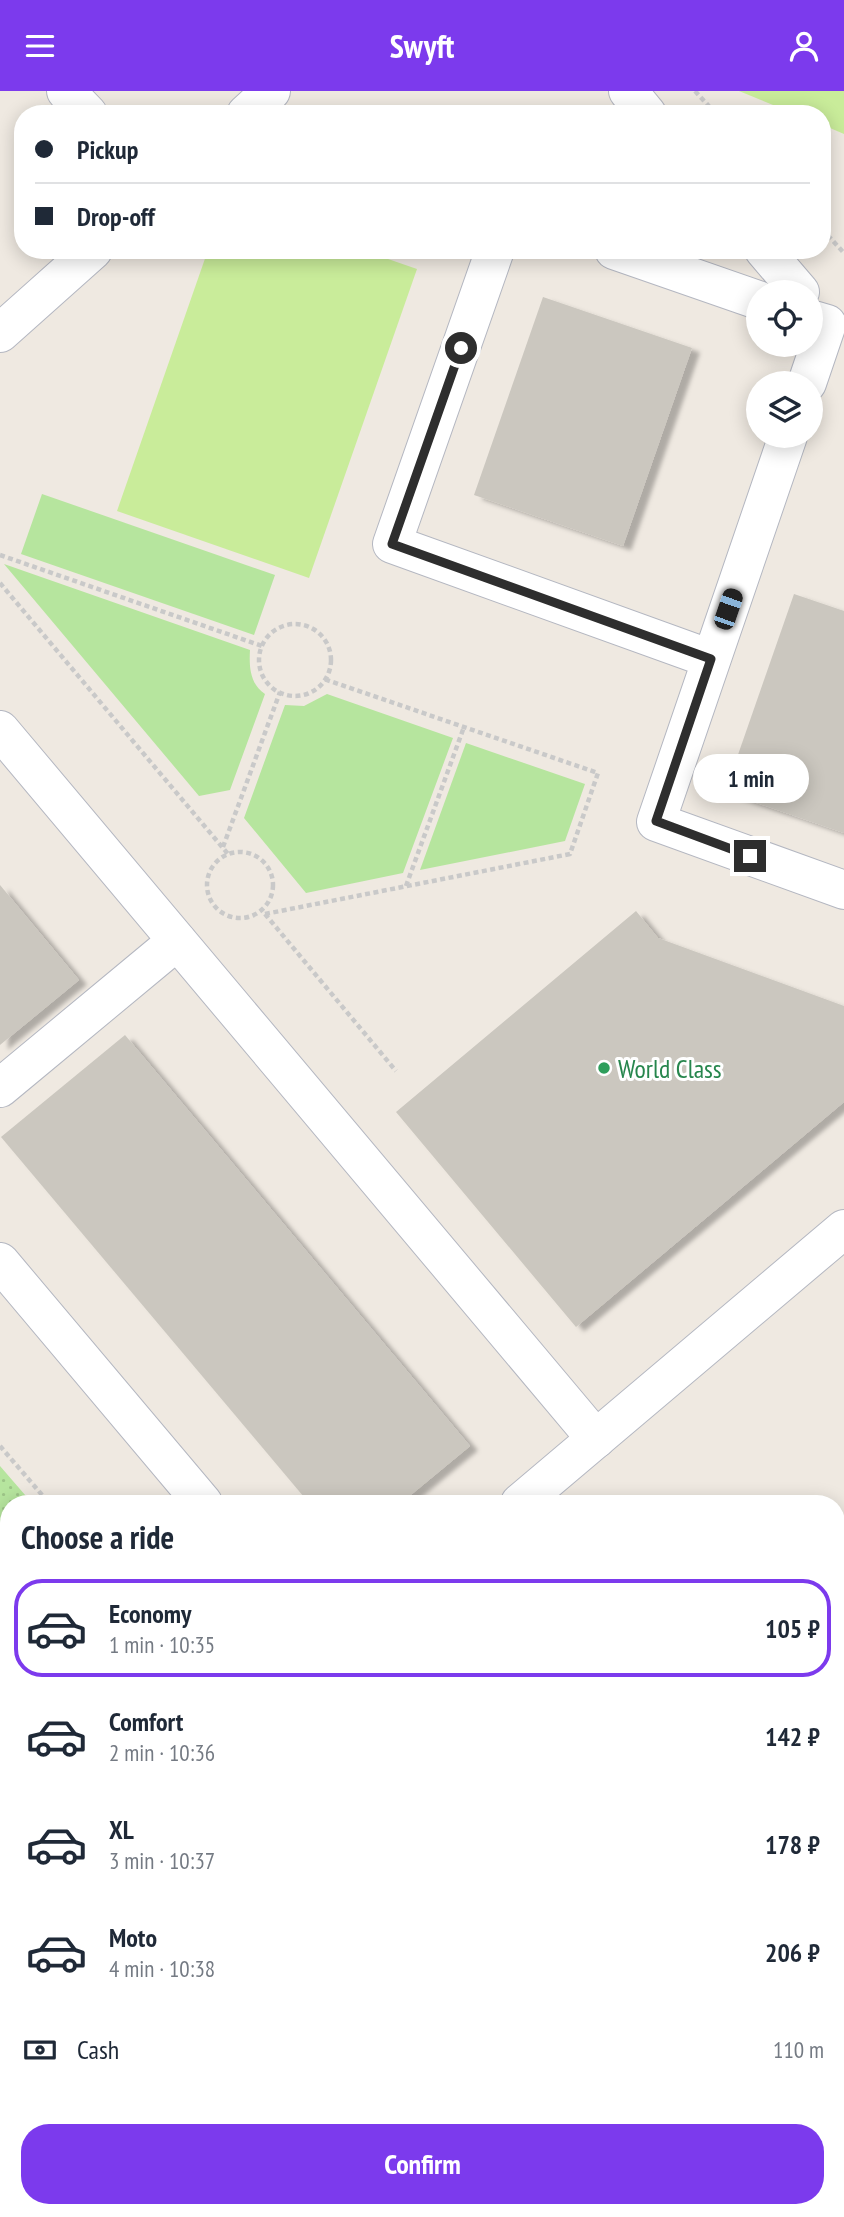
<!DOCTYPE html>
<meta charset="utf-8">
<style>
:root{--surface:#fff;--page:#f2f2f3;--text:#1f2937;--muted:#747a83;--line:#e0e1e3;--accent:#7c3aed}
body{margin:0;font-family:"PT Sans Narrow",sans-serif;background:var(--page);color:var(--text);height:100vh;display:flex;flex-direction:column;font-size:26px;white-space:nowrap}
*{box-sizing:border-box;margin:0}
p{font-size:23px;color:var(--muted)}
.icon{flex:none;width:38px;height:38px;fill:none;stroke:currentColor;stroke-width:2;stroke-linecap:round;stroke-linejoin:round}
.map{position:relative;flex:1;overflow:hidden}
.panel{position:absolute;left:0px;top:1404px;width:845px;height:723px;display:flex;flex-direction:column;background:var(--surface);border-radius:28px 28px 0 0;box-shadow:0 4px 18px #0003}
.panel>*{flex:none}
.hud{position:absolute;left:14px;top:14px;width:817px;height:154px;border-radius:28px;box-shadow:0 4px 18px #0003;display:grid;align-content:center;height:154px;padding:0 21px;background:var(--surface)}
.buttons{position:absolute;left:746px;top:189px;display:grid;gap:14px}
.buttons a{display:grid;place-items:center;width:77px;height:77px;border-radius:50%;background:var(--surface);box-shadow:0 4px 18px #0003;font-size:35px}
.end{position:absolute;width:32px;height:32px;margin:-16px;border:9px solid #2e2e2e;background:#fff;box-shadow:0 0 0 4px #fff}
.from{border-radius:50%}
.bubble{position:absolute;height:49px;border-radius:24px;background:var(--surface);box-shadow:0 4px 18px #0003;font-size:23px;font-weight:800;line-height:49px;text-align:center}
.car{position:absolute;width:21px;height:42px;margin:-21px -10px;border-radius:9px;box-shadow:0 0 5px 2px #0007;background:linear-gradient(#222 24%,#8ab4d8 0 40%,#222 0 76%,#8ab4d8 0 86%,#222 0)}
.hud b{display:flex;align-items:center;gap:24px;height:66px;font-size:26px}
.hud b+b{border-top:2px solid var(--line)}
.hud i{width:18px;height:18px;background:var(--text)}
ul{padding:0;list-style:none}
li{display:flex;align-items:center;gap:21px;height:98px;margin:0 14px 10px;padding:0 7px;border:4px solid transparent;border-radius:28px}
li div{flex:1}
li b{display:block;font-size:26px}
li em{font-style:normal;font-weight:800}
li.current{border-color:var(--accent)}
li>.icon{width:63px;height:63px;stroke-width:1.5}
h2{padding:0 21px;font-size:32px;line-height:84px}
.pay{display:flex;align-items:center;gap:18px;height:77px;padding:0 21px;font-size:26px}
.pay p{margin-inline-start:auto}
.primary-button{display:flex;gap:14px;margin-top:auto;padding:14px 21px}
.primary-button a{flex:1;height:80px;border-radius:28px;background:var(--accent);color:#fff;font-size:28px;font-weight:800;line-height:80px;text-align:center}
header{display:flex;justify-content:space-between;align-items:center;height:91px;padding:0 21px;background:var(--accent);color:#fff;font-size:32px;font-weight:800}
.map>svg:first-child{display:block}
.grass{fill:url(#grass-dots)}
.park{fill:#b6e59e}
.pitch{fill:#c9ec9a}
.building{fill:#cbc7bf;filter:url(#shadow)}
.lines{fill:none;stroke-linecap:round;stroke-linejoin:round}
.minor-casing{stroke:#b4b7c1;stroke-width:40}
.major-casing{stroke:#c9c9c9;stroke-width:40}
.path{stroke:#c9c9c9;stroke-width:4.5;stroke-dasharray:5 3.5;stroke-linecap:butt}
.minor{stroke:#fff;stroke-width:38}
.major{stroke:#f2d163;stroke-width:38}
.route{stroke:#2e2e2e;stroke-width:9}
.leisure-dot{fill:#2e9e5b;stroke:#fff;stroke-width:2.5}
.labels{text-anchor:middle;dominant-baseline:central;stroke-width:6;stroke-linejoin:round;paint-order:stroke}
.leisure-label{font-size:26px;fill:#27864d;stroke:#fff;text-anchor:start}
</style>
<header><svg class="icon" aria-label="menu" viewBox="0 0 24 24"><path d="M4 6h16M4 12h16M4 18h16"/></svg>Swyft<svg class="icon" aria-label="person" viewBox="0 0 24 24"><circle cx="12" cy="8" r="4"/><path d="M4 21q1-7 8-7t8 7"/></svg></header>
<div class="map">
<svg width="844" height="2126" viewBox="0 0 844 2126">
<defs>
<pattern id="grass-dots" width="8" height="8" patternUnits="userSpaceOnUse" patternTransform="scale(1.75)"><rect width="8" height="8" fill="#b6e59e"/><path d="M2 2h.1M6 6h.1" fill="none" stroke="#9dc588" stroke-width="1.8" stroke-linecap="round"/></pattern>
<filter id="shadow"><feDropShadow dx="8" dy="4.5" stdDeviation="2" flood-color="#0004"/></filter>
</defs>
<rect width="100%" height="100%" fill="#efe9e1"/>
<g class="grass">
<polygon points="0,1375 32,1412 9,1412 9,1452 0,1442"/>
<polygon points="565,2118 619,2118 626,2126 572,2126"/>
</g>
<g class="park">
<polygon points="42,403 275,484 254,544 21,463"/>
<path d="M 4,473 L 250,559 C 249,576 250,593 265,603 L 230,699 L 199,705 Z"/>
<polygon points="327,603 453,647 403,782 306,802 244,727 285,614 304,615"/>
<polygon points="466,652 585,693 565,750 420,779"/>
<polygon points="0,1934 9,1944 9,2118 165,2118 173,2126 0,2126"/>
</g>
<g class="pitch">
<polygon points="739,0 844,0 844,43 823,34 822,23 795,23"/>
<polygon points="208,159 362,159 417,178 309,487 117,420"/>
</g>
<g class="building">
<polygon points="543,206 692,257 623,455 474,404"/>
<polygon points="794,503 844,520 844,742 725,701"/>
<polygon points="0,794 79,889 0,954"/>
<polygon points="636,820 658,847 844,915 844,1011 576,1236 396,1021"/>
<polygon points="125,944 470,1355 401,1412 309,1412 1,1046"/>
</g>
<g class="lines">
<defs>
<g id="minor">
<polyline points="66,0 88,23"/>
<polyline points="628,0 647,23"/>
<polyline points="246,23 271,0"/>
<polyline points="495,159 392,453 711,568"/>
<polyline points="614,159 758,209"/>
<polyline points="764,159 800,201"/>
<polyline points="0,242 93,159"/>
<polyline points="807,292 827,233 810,228"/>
<polyline points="788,345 656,731 844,799"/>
<polyline points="0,639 596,1348"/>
<polyline points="0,997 177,850"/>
<polyline points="0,1171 203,1412"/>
<polyline points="520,1412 844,1138"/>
<polyline points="0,1769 9,1767"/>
<polyline points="0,1861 9,1872"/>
<polyline points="214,2118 221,2126"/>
<polyline points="769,2118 776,2126"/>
</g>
<g id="major">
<polyline points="0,1539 9,1549"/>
<polyline points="496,2118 504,2126"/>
</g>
</defs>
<use href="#minor" class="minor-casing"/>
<use href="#major" class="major-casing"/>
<g class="path">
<polyline points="695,0 716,23"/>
<polyline points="822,138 844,162"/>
<polyline points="0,464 262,555"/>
<polyline points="0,492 228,763"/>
<circle cx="295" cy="569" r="36"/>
<polyline points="223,756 280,601"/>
<circle cx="240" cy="794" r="33"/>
<polyline points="406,795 464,636"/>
<polyline points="265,823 570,763 598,682 324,588"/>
<polyline points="265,823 396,980"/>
<polyline points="0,1355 49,1412"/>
<polyline points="0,1935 9,1946"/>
<polyline points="148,2118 154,2126"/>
<polyline points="321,2118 328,2126"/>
<polyline points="640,2118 647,2126"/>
</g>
<use href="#minor" class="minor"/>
<use href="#major" class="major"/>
</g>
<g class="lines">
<polyline class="route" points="461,257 392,453 711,568 656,730 750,765"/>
</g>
<circle class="leisure-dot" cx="604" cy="977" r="7"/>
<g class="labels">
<g class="leisure-label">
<text x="618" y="977">World Class</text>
</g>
</g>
</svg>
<div class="buttons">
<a><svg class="icon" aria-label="locate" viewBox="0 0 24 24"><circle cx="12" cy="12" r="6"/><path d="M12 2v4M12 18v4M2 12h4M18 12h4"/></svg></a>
<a><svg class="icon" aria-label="layers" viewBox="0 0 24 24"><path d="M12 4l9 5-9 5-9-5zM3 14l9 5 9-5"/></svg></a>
</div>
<i class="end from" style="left:461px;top:257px"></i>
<i class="end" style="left:750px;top:765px"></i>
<div class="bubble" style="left:693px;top:663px;width:116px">1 min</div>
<i class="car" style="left:728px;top:518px;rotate:19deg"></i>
<div class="hud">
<b><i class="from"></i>Pickup</b>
<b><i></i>Drop-off</b>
</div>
<section class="panel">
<h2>Choose a ride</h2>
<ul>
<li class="current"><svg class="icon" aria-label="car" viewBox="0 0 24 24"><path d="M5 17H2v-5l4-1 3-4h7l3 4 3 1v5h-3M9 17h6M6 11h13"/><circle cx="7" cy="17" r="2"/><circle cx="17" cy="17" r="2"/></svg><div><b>Economy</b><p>1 min · 10:35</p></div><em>105 ₽</em></li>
<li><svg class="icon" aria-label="car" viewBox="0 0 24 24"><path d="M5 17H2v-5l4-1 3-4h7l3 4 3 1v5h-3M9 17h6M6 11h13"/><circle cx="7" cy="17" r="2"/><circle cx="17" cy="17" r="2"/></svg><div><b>Comfort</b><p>2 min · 10:36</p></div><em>142 ₽</em></li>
<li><svg class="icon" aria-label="car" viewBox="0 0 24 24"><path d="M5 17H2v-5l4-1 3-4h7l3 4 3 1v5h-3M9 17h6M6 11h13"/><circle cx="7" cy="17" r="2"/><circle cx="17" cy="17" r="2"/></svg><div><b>XL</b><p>3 min · 10:37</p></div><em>178 ₽</em></li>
<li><svg class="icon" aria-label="car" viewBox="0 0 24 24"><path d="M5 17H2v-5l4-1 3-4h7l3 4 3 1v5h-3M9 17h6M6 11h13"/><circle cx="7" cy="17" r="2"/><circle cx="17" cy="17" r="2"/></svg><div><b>Moto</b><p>4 min · 10:38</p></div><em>206 ₽</em></li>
</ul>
<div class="pay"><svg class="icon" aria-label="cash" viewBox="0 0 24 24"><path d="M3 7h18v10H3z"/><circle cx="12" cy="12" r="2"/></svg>Cash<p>110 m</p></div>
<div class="primary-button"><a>Confirm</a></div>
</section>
</div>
